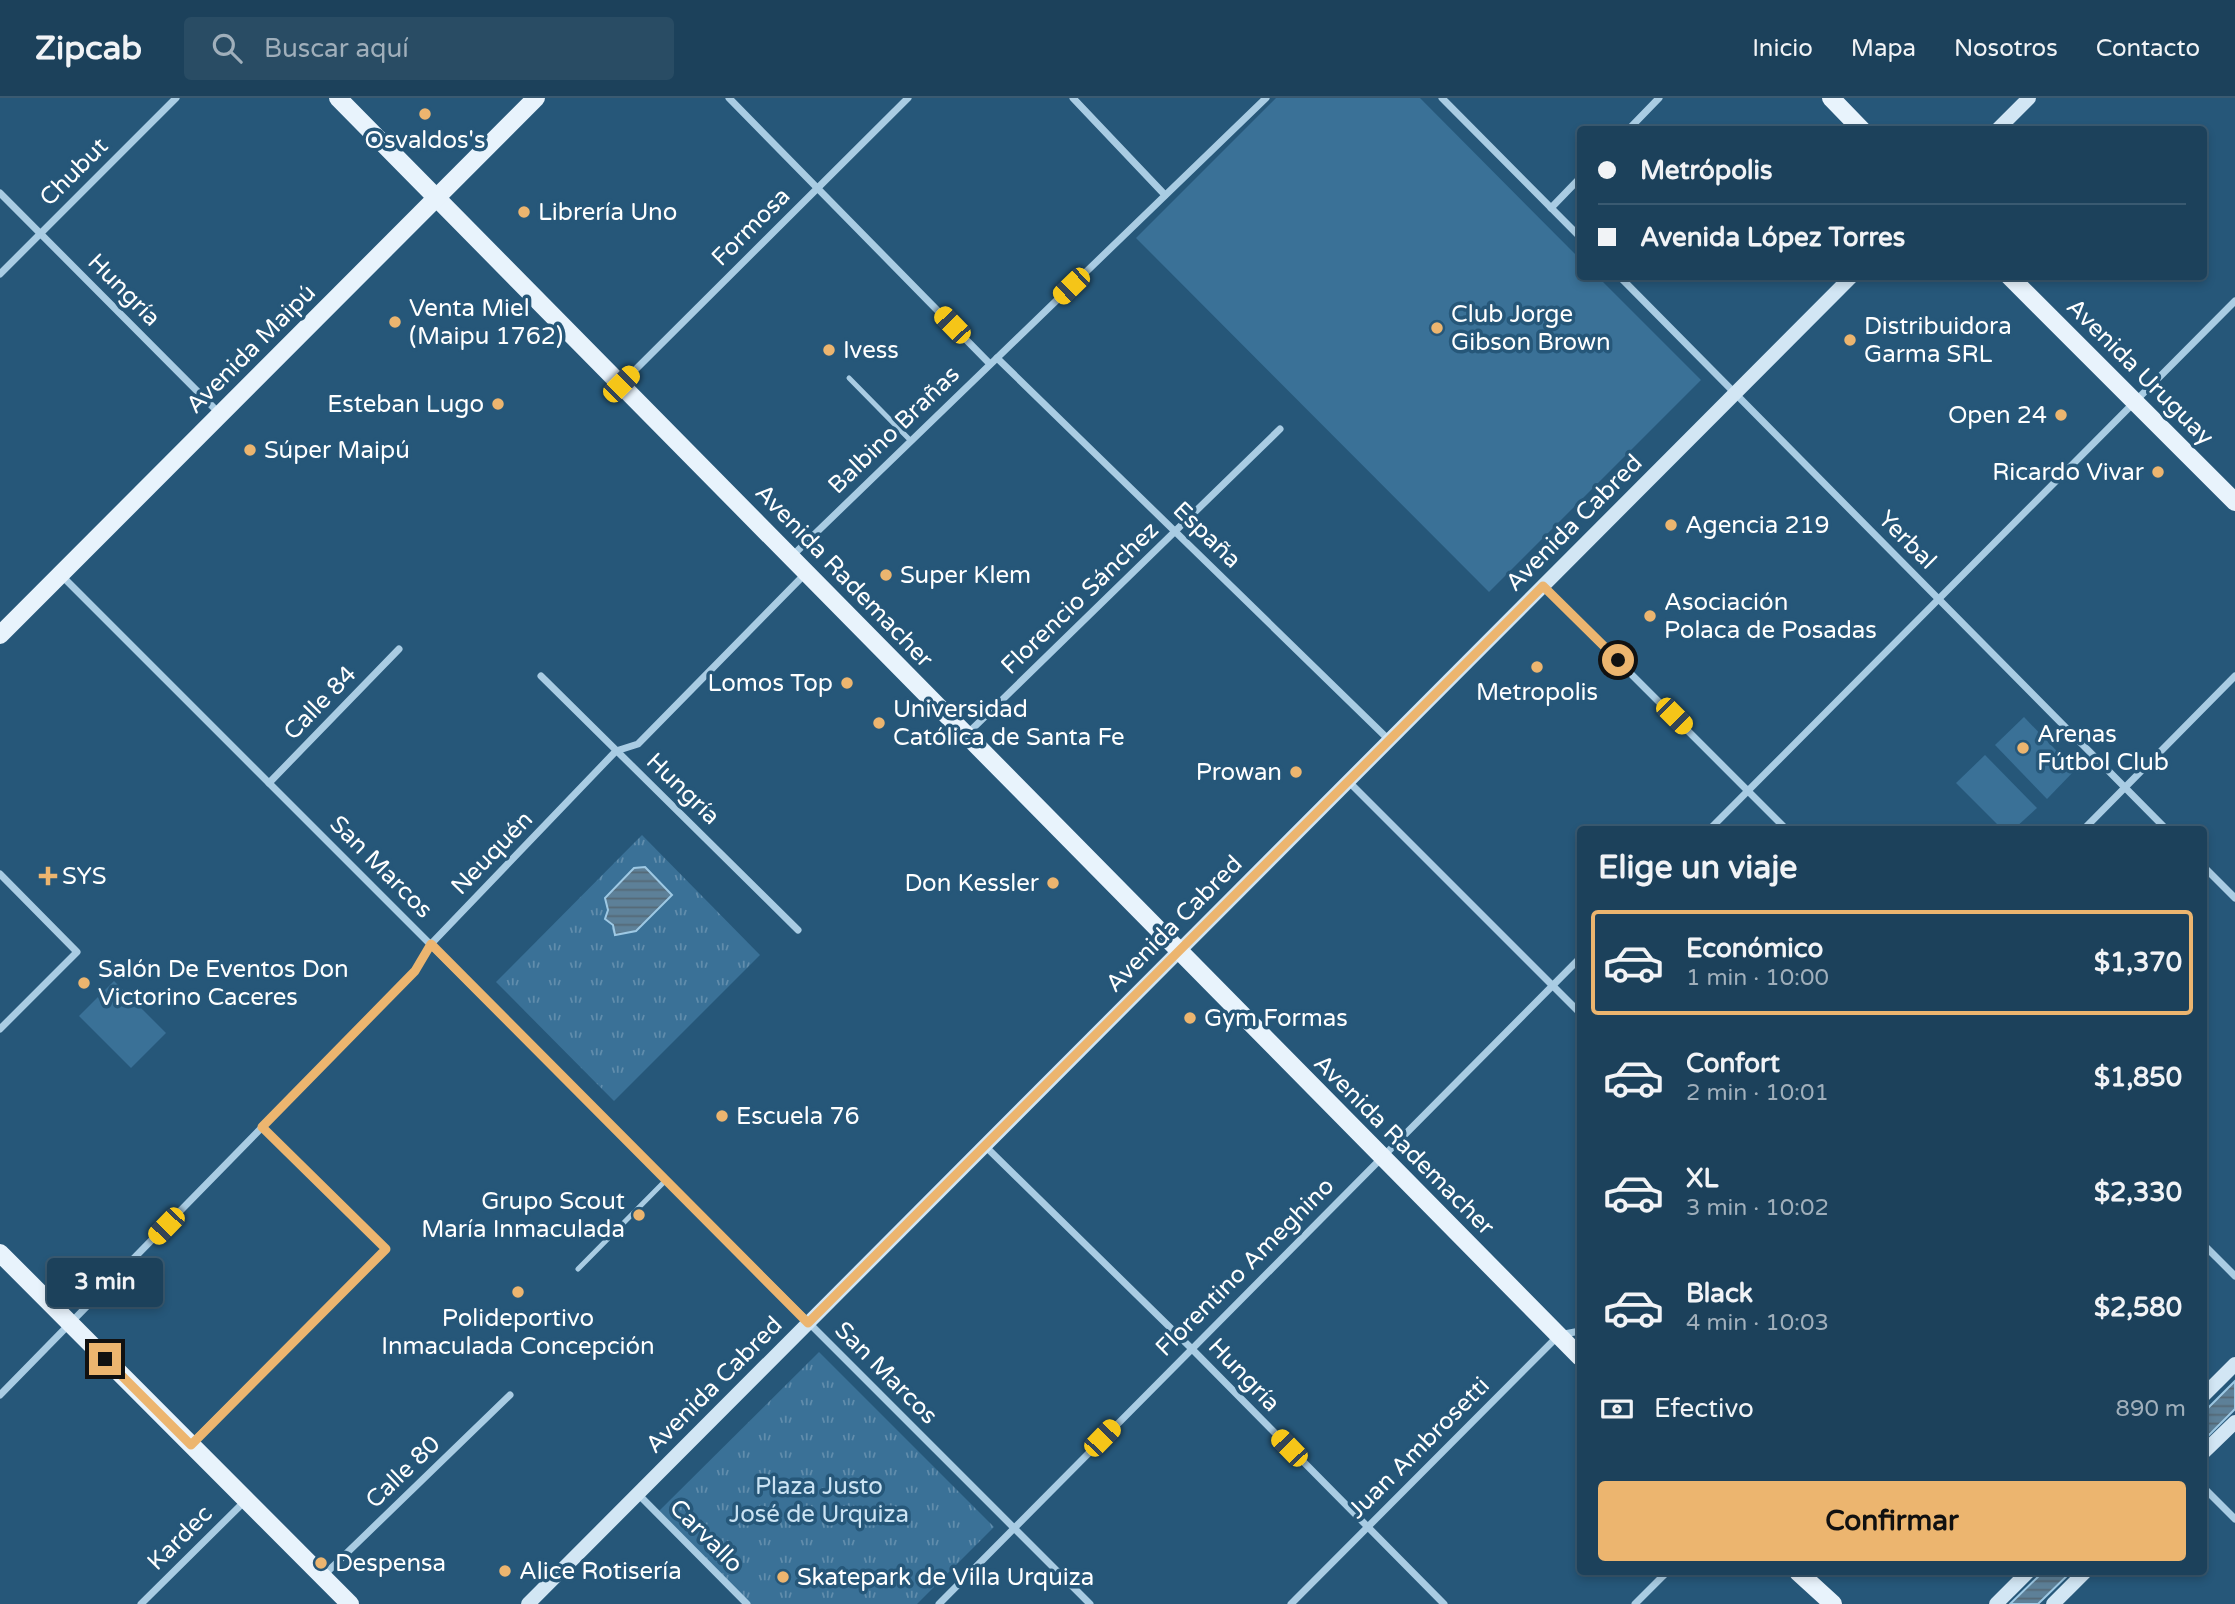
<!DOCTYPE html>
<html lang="es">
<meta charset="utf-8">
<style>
:root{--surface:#1c415b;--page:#294c64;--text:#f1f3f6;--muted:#a0afbb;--line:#3a5a71;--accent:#ecb56f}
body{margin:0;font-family:"Varela Round",sans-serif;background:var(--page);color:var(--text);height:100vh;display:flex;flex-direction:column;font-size:26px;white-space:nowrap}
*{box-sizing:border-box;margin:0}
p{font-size:23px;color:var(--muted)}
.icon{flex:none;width:38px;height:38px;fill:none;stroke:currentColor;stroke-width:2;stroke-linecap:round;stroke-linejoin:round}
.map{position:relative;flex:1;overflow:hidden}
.details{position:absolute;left:1577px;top:728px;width:630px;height:749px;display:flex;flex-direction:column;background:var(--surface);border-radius:7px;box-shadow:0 4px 10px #0003,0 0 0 2px var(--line)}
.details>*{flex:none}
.banner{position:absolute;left:1577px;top:28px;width:630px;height:154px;border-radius:7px;box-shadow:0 4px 10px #0003,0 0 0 2px var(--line);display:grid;align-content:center;height:154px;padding:0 21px;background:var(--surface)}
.end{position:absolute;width:32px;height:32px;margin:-16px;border:9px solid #ecb56f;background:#111;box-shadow:0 0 0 4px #111}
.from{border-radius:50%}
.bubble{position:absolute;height:49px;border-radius:7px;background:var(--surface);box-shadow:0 4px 10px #0003,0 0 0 2px var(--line);font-size:23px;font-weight:700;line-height:49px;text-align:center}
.car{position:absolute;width:21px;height:42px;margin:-21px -10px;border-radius:9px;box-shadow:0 0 5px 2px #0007;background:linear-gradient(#f5c518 24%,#345 0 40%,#f5c518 0 76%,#345 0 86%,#f5c518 0)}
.banner b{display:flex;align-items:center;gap:24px;height:66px;font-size:26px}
.banner b+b{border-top:2px solid var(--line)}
.banner i{width:18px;height:18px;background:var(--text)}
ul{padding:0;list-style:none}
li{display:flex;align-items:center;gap:21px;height:105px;margin:0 14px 10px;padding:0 7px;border:4px solid transparent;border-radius:7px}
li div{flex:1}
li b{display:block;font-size:26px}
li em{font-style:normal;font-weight:700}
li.selected{border-color:var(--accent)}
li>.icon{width:63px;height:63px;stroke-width:1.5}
h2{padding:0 21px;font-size:32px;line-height:84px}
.pay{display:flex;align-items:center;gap:18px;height:77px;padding:0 21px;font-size:26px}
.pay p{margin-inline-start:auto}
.button{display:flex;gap:14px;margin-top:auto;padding:14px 21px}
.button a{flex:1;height:80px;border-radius:7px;background:var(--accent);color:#111;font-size:28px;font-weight:700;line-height:80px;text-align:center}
header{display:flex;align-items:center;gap:42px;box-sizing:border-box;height:98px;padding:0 35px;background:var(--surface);border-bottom:2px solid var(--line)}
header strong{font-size:33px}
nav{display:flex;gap:38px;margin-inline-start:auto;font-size:24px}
.search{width:490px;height:63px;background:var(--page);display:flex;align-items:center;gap:18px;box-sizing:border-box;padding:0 24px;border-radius:7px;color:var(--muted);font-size:26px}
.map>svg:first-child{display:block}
.green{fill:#3a7197}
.park{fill:url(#park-tufts)}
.water{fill:url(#water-rules);stroke:#9ec9e4;stroke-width:2}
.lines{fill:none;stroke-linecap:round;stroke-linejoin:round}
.service{stroke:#a9cce3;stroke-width:5}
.minor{stroke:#a9cce3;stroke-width:7}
.secondary{stroke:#d2e6f4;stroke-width:14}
.primary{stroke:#e8f3fc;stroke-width:18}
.route{stroke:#ecb56f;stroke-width:9}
.poi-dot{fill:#ecb56f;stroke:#265779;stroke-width:2.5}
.labels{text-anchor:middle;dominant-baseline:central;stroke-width:7;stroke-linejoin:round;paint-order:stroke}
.poi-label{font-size:24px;fill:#fff;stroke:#265779;text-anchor:start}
.street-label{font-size:24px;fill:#fff;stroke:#265779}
.park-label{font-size:24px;fill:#cbe3f3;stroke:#265779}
</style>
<header>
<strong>Zipcab</strong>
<div class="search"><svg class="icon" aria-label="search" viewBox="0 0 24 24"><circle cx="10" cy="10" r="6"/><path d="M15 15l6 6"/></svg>Buscar aquí</div>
<nav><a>Inicio</a><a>Mapa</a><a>Nosotros</a><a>Contacto</a></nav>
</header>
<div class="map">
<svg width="2235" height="1506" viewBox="0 0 2235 1506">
<defs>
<pattern id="park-tufts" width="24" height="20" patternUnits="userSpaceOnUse" patternTransform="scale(1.75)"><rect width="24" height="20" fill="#3a7197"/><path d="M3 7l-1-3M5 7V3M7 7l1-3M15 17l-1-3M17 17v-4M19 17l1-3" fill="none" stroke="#618dac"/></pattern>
<pattern id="water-rules" width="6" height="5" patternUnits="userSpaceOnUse" patternTransform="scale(1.75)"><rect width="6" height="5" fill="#5d8098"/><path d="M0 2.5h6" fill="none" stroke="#556976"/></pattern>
</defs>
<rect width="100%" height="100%" fill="#265779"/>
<g class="green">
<polygon points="1276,0 1420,0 1580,161 1580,178 1598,179 1701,282 1489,494 1136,140"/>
<polygon points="2024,619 2075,672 2047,701 1995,647"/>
<polygon points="1985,657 2037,710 2014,731 2002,731 1956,685"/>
<polygon points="114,883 166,935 131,970 79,918"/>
</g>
<g class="park">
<polygon points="642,737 760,857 614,1003 496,884"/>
<polygon points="819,1254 994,1429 917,1506 750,1506 658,1414"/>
</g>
<g class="water">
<polygon points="645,769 672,797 636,833 615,837 613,827 605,821 608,812 605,800 634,770"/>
<polygon points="2235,1283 2235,1311 2203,1343 2203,1315"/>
<polygon points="2043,1474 2071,1474 2038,1506 2010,1506"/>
</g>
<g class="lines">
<g class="service">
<polyline points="849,280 911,343"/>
<polyline points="578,1171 666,1082"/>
</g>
<g class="minor">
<polyline points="729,0 990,266"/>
<polyline points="1073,0 1165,97"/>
<polyline points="1442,0 1580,139"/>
<polyline points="1628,32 1659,0"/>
<polyline points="0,95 220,316"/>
<polyline points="1551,110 1580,80"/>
<polyline points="0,176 176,0"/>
<polyline points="1619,178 2167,732"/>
<polyline points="997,260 1389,642"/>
<polyline points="621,286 908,0"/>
<polyline points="791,459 1266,0"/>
<polyline points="61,477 1090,1506"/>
<polyline points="1543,488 1787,732"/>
<polyline points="541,578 798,832"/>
<polyline points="967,636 1280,331"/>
<polyline points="1348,683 1580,915"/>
<polyline points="269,685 399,551"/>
<polyline points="1709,732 2235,203"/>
<polyline points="2083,732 2235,578"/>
<polyline points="2203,768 2235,800"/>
<polyline points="0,776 77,854 0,931"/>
<polyline points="985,1048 1191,1250 1444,1506"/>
<polyline points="2203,1146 2235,1178"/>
<polyline points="0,1297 415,873 431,846 616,653 638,646 806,475"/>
<polyline points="191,1346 386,1151 262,1029"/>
<polyline points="2203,1389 2235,1421"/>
<polyline points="638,1396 747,1506"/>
<polyline points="323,1478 510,1297"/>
<polyline points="141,1506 245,1403"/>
<polyline points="939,1506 1580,860"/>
<polyline points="1291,1506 1559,1237 1580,1233"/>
<polyline points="1635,1506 1667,1474"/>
</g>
<g class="secondary">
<polyline points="1997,32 2029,0"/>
<polyline points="2203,1298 2235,1266"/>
<polyline points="2203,1355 2235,1324"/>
<polyline points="528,1506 1852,178"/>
<polyline points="1996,1506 2028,1474"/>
<polyline points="2053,1506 2085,1474"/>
</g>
<g class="primary">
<polyline points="338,0 1580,1259"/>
<polyline points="1831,0 1862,32"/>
<polyline points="2009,178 2235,404"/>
<polyline points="0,537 536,0"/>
<polyline points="0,1155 350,1506"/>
<polyline points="1798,1474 1833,1506"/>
</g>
</g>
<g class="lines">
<polyline class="route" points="105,1261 191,1347 386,1151 262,1029 415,873 431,846 808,1225 1543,488 1618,562"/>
</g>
<g class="poi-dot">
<circle cx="425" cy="16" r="7"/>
<circle cx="524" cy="114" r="7"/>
<circle cx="395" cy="224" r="7"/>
<circle cx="1437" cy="230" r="7"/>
<circle cx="1850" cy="242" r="7"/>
<circle cx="829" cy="252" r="7"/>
<circle cx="498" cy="306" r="7"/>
<circle cx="2061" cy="317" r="7"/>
<circle cx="250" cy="352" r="7"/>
<circle cx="2158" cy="374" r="7"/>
<circle cx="1671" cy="427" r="7"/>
<circle cx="886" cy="477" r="7"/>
<circle cx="1650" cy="518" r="7"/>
<circle cx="1537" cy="569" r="7"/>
<circle cx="847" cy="585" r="7"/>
<circle cx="879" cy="625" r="7"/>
<circle cx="2023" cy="650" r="7"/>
<circle cx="1296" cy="674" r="7"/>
<path d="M44.5 767.5h7v7h7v7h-7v7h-7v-7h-7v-7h7z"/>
<circle cx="1053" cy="785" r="7"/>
<circle cx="84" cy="885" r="7"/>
<circle cx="1190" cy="920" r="7"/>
<circle cx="722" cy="1018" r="7"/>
<circle cx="639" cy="1117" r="7"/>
<circle cx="518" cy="1194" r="7"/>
<circle cx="321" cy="1465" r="7"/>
<circle cx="505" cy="1473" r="7"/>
<circle cx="783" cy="1479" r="7"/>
</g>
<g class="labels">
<g class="poi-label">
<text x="425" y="42" text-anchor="middle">Osvaldos's</text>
<text x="538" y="114">Librería Uno</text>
<text x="409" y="210">Venta Miel<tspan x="409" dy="28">(Maipu 1762)</tspan></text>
<text x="1451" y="216">Club Jorge<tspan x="1451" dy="28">Gibson Brown</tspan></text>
<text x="1864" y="228">Distribuidora<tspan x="1864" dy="28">Garma SRL</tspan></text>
<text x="843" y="252">Ivess</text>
<text x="484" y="306" text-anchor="end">Esteban Lugo</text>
<text x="2047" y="317" text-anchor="end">Open 24</text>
<text x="264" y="352">Súper Maipú</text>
<text x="2144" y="374" text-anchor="end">Ricardo Vivar</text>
<text x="1685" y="427">Agencia 219</text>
<text x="900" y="477">Super Klem</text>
<text x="1664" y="504">Asociación<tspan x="1664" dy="28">Polaca de Posadas</tspan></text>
<text x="833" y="585" text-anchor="end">Lomos Top</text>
<text x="1537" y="594" text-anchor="middle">Metropolis</text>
<text x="893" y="611">Universidad<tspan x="893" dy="28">Católica de Santa Fe</tspan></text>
<text x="2037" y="636">Arenas<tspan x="2037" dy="28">Fútbol Club</tspan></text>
<text x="1282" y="674" text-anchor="end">Prowan</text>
<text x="62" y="778">SYS</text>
<text x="1039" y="785" text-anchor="end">Don Kessler</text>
<text x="98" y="871">Salón De Eventos Don<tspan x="98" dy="28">Victorino Caceres</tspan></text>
<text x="1204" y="920">Gym Formas</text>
<text x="736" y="1018">Escuela 76</text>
<text x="625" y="1103" text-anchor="end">Grupo Scout<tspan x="625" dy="28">María Inmaculada</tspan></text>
<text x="518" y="1220" text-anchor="middle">Polideportivo<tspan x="518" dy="28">Inmaculada Concepción</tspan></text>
<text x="335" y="1465">Despensa</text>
<text x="519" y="1473">Alice Rotisería</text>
<text x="797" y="1479">Skatepark de Villa Urquiza</text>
</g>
<g class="street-label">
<text transform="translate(74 74) rotate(-45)">Chubut</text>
<text transform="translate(751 129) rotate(-45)">Formosa</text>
<text transform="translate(124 192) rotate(45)">Hungría</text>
<text transform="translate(251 251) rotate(-45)">Avenida Maipú</text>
<text transform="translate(2140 274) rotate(45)">Avenida Uruguay</text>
<text transform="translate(894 332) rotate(-44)">Balbino Brañas</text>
<text transform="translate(1574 425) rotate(-45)">Avenida Cabred</text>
<text transform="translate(1207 437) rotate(44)">España</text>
<text transform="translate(1907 442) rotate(45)">Yerbal</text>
<text transform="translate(844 478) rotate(46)">Avenida Rademacher</text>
<text transform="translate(1080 500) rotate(-44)">Florencio Sánchez</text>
<text transform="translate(320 605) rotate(-46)">Calle 84</text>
<text transform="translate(683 691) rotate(44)">Hungría</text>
<text transform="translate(492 755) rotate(-46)">Neuquén</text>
<text transform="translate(381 769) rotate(45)">San Marcos</text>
<text transform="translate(1174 826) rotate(-45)">Avenida Cabred</text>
<text transform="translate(1404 1047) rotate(45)">Avenida Rademacher</text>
<text transform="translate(1245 1169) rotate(-45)">Florentino Ameghino</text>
<text transform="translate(886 1275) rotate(45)">San Marcos</text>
<text transform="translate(1244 1277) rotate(46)">Hungría</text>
<text transform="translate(714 1287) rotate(-45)">Avenida Cabred</text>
<text transform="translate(1419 1350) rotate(-45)">Juan Ambrosetti</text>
<text transform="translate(403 1374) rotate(-44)">Calle 80</text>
<text transform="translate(706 1438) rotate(45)">Carvallo</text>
<text transform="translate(180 1440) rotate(-45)">Kardec</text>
</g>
<g class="park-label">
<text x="819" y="1388">Plaza Justo<tspan x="819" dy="28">José de Urquiza</tspan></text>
</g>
</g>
</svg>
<i class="end from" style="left:1618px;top:562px"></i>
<i class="end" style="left:105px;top:1261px"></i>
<div class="bubble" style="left:47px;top:1160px;width:116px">3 min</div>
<i class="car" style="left:1071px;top:188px;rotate:226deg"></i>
<i class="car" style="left:952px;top:227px;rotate:316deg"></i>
<i class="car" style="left:621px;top:286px;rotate:45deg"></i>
<i class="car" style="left:1674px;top:618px;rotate:135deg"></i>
<i class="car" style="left:166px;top:1128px;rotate:224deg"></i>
<i class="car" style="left:1102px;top:1340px;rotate:44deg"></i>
<i class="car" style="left:1289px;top:1350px;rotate:316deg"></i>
<div class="banner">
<b><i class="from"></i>Metrópolis</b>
<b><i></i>Avenida López Torres</b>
</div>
<section class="details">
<h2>Elige un viaje</h2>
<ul>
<li class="selected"><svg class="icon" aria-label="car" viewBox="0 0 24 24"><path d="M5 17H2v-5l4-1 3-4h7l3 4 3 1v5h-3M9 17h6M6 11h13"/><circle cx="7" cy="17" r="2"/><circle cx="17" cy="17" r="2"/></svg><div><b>Económico</b><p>1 min · 10:00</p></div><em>$1,370</em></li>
<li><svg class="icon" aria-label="car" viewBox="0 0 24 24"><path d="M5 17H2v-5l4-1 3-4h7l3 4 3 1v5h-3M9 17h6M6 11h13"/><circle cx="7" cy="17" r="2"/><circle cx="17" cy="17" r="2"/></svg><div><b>Confort</b><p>2 min · 10:01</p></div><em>$1,850</em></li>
<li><svg class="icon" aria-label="car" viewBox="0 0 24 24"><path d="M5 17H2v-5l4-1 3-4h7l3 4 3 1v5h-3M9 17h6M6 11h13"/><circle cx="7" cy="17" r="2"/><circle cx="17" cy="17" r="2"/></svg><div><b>XL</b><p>3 min · 10:02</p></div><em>$2,330</em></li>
<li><svg class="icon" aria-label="car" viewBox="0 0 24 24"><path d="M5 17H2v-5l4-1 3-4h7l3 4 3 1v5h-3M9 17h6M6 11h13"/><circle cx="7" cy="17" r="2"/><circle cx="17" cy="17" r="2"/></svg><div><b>Black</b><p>4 min · 10:03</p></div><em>$2,580</em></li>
</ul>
<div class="pay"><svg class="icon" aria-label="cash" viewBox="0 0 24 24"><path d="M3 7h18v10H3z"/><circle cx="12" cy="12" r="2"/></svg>Efectivo<p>890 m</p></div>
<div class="button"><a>Confirmar</a></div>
</section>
</div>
